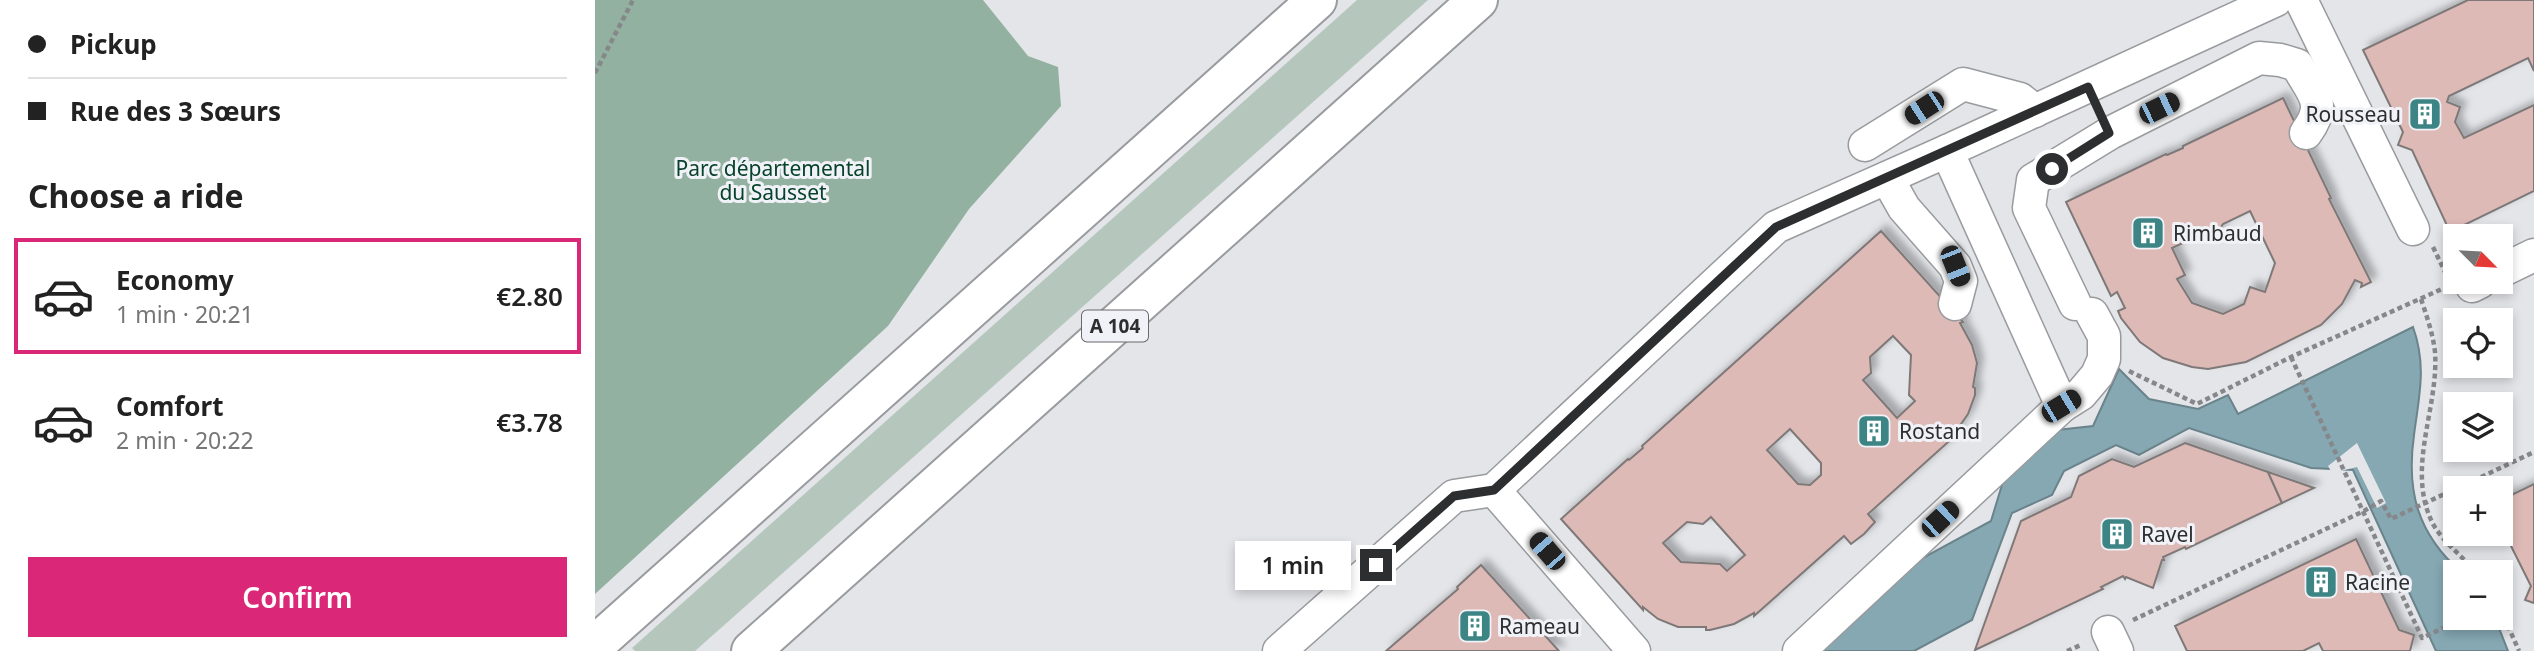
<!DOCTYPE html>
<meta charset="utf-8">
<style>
:root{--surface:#fff;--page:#f6f6f6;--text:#222;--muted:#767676;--line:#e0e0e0;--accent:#db2777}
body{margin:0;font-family:"Noto Sans",sans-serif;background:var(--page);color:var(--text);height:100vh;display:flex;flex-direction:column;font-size:26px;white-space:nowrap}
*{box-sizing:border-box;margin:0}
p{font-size:23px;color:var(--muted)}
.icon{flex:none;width:38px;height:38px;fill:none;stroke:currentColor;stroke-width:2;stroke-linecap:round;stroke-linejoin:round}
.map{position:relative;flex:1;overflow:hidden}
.drawer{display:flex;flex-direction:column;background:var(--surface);width:595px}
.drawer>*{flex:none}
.guide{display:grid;align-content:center;height:154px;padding:0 28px;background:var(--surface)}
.needle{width:46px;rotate:114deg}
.tools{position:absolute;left:1848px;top:224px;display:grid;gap:14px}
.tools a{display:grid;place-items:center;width:70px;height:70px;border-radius:0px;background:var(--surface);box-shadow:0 4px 10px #0003;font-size:35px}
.end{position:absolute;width:32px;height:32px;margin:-16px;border:9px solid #2d2e2f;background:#fff;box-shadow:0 0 0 4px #fff}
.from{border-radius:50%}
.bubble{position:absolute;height:49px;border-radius:0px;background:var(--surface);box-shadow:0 4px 10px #0003;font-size:23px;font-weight:600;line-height:49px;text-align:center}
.car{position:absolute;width:21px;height:42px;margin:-21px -10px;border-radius:9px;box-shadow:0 0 5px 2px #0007;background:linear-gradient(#222 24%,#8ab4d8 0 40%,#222 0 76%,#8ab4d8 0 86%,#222 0)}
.guide b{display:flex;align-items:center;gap:24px;height:66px;font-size:26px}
.guide b+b{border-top:2px solid var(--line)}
.guide i{width:18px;height:18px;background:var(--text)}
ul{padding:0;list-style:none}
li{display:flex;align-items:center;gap:21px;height:116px;margin:0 14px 10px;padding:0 14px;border:4px solid transparent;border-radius:0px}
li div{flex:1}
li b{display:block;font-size:26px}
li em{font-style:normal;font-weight:600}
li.selected{border-color:var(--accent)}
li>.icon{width:63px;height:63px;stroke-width:1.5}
h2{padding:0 28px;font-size:32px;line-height:84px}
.action{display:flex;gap:14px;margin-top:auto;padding:14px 28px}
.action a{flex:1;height:80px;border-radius:0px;background:var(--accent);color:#fff;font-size:28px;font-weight:600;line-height:80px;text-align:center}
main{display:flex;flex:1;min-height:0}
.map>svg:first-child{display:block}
.green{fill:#b5c7bd}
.forest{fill:#92b1a0}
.water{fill:#85a8b2;stroke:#6b838b;stroke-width:2}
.pier{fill:#e3e5e9}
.building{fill:#debab7;stroke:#7e7978;stroke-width:2;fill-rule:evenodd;filter:url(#shadow)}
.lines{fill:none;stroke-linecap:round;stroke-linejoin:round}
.minor-casing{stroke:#999b9f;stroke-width:35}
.highway-casing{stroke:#999b9f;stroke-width:42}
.path{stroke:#86878a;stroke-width:4.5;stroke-dasharray:5 3.5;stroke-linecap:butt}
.minor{stroke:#fff;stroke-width:32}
.highway{stroke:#fff;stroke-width:38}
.route{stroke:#2d2e2f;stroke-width:9}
.labels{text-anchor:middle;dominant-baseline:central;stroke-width:6;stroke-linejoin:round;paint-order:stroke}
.shield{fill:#f1f2f7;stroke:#68696b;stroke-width:2}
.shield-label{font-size:19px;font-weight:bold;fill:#2d2e2f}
.poi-label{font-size:21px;fill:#2d2e2f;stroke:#f1f2f7;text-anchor:start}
.park-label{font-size:21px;fill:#07432b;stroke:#f1f2f7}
</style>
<main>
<section class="drawer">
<div class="guide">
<b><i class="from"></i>Pickup</b>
<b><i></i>Rue des 3 Sœurs</b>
</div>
<h2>Choose a ride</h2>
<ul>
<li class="selected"><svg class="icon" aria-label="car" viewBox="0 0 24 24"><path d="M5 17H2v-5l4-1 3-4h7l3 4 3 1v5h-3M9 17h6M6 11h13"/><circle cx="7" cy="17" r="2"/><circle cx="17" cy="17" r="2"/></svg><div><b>Economy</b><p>1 min · 20:21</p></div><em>€2.80</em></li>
<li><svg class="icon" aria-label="car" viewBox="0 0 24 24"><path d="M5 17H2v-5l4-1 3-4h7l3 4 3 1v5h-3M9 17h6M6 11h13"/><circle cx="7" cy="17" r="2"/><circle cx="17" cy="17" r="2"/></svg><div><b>Comfort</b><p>2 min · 20:22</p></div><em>€3.78</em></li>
</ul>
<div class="action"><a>Confirm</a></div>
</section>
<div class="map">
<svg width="1939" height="651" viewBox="0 0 1939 651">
<defs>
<filter id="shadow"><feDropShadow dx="6" dy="-6" stdDeviation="3.5" flood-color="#0004"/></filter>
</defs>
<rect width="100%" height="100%" fill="#e3e5e9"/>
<polygon class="green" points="762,0 833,0 100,651 40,651 37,648"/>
<polygon class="forest" points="0,0 388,0 433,56 463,67 466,106 374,209 293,326 0,594"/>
<path class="water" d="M 1818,327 C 1832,366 1824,396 1819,435 C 1811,492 1823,534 1866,572 L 1860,572 L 1860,618 L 1900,618 L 1913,651 L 1841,651 L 1758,470 L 1716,468 L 1594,428 L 1544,455 L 1521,445 L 1469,471 L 1457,495 L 1417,513 L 1377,620 L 1319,651 L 1221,651 L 1311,567 L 1396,521 L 1410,475 L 1462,430 L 1498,426 L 1524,369 L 1554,399 L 1603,409 L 1633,395 L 1643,414 Z"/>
<polygon class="pier" points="1762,443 1791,503 1782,508 1762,467 1737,473 1733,466"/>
<g class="building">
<polygon points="1873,0 1939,0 1939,71 1933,58 1854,96 1852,102 1865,107 1860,122 1869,138 1939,105 1939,191 1855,232 1817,150 1803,145 1808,132 1768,50"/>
<path d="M 1688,98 L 1736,198 L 1734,199 L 1776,282 L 1766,287 L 1767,283 L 1760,280 L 1747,304 L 1726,325 L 1651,362 L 1613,369 L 1597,367 L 1568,358 L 1545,342 L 1526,318 L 1523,311 L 1530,308 L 1522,292 L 1516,296 L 1471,202 L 1571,154 L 1572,155 L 1588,148 L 1588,146 ZM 1655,211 L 1680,263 L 1670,292 L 1655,287 L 1649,304 L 1628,314 L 1597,303 L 1582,279 L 1590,275 L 1577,248 L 1607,234 L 1612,235 L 1622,233 L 1628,224 Z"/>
<path d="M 1286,231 L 1368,322 L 1365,323 L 1377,345 L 1382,363 L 1378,387 L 1380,388 L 1380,395 L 1373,414 L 1359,434 L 1362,434 L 1273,514 L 1280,522 L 1269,534 L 1256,544 L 1249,536 L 1159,616 L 1159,613 L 1139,624 L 1115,630 L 1111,630 L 1111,627 L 1083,627 L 1063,619 L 1048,607 L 1048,610 L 966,519 L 1033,459 L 1034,460 L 1048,448 L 1047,446 ZM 1298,336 L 1316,355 L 1314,395 L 1320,401 L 1302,418 L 1268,380 L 1276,373 L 1275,357 ZM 1195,429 L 1226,463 L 1226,475 L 1215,485 L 1203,484 L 1172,450 ZM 1116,517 L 1150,555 L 1132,571 L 1125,564 L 1086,562 L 1068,543 L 1092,522 L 1108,524 Z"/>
<polygon points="1590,443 1673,472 1687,503 1591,549 1590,547 1568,557 1569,560 1567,560 1558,588 1531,577 1530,579 1528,576 1506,587 1508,589 1380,650 1426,521 1476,497 1484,476 1517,459 1539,467"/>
<polygon points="1673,472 1719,488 1687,503"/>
<polygon points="1939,484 1939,603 1930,600 1936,586 1906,526 1906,500"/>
<polygon points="1761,539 1804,630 1819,635 1815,651 1728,651 1724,643 1708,651 1592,651 1580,626"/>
<polygon points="886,565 964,651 791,651 863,589 862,587"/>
</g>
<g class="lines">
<defs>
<g id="minor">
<polyline points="1706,0 1818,229"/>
<polyline points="1270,145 1368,84 1425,99 1440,111"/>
<polyline points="1292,178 1309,208 1360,266 1366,281 1360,304"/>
<polyline points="1906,271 1939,255"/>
<polyline points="1877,286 1885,282"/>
<path d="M 1480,304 L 1434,208 L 1438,180 L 1515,133 L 1664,58 L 1685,60 L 1702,65 C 1718,94 1733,103 1711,133"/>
<polyline points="1467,406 1486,394 1502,375 1509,359 1509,336 1497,314"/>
<polyline points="899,490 1181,227 1352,151 1681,0"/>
<polyline points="1513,632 1522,651"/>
<polyline points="684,651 859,496 899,490 1039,651"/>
<polyline points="1204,651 1467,406 1352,151"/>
</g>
<g id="highway">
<polyline points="0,645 722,0"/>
<polyline points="156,651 883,0"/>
</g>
</defs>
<use href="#minor" class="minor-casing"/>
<use href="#highway" class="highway-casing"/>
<g class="path">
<polyline points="0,73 38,0"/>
<polyline points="1838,247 1851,274"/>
<path d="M 1826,299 C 1832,317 1838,334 1840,352 C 1844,409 1810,469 1838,524 C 1849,543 1867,556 1881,572"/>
<polyline points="1696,357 1827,638 1869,618"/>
<polyline points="1534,371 1602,404 1696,357 1849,288"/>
<polyline points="1863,488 1939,452"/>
<polyline points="1906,610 1924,651"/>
<polyline points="1538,620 1769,511 1786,501 1796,519 1860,489"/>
<polyline points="1472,651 1486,645"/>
</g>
<use href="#minor" class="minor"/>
<use href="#highway" class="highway"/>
</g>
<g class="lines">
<polyline class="route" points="781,565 859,496 899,490 1181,227 1493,87 1514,133 1457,169"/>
</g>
<defs>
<symbol id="building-square" viewBox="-11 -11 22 22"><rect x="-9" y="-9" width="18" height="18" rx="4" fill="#3d8585" stroke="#f1f2f7"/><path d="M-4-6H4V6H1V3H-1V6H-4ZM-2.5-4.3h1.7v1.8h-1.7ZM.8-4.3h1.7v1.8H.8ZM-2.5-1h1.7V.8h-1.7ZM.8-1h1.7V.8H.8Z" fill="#fff"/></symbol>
</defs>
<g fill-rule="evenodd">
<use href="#building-square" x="1811" y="95" width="38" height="38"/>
<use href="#building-square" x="1534" y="214" width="38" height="38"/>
<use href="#building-square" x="1260" y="412" width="38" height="38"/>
<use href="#building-square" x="1503" y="515" width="38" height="38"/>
<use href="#building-square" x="1707" y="563" width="38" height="38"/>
<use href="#building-square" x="861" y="607" width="38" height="38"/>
</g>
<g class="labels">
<rect class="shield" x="487" y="310.5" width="66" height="31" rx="5"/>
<g class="shield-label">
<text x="520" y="326">A 104</text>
</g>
<g class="poi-label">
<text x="1806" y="114" text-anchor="end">Rousseau</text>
<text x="1578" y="233">Rimbaud</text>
<text x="1304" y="431">Rostand</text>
<text x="1546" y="534">Ravel</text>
<text x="1750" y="582">Racine</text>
<text x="904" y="626">Rameau</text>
</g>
<g class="park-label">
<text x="178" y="168">Parc départemental<tspan x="178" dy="24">du Sausset</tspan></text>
</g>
</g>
</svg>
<div class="tools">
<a><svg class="needle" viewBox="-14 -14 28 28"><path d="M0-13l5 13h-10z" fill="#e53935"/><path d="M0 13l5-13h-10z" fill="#767676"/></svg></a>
<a><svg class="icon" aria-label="locate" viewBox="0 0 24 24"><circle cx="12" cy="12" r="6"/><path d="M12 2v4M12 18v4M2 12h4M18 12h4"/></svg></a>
<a><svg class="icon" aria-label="layers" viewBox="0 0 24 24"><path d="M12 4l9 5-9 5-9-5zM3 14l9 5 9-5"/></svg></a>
<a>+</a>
<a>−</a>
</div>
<i class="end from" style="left:1457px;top:169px"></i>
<i class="end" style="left:781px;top:565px"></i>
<div class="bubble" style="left:640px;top:541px;width:116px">1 min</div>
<i class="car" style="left:1329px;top:108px;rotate:237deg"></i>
<i class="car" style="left:1564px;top:108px;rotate:64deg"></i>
<i class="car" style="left:1360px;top:266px;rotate:158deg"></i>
<i class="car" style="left:1466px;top:406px;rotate:59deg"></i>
<i class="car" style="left:1345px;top:519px;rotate:47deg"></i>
<i class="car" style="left:952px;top:551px;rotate:319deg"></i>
</div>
</main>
